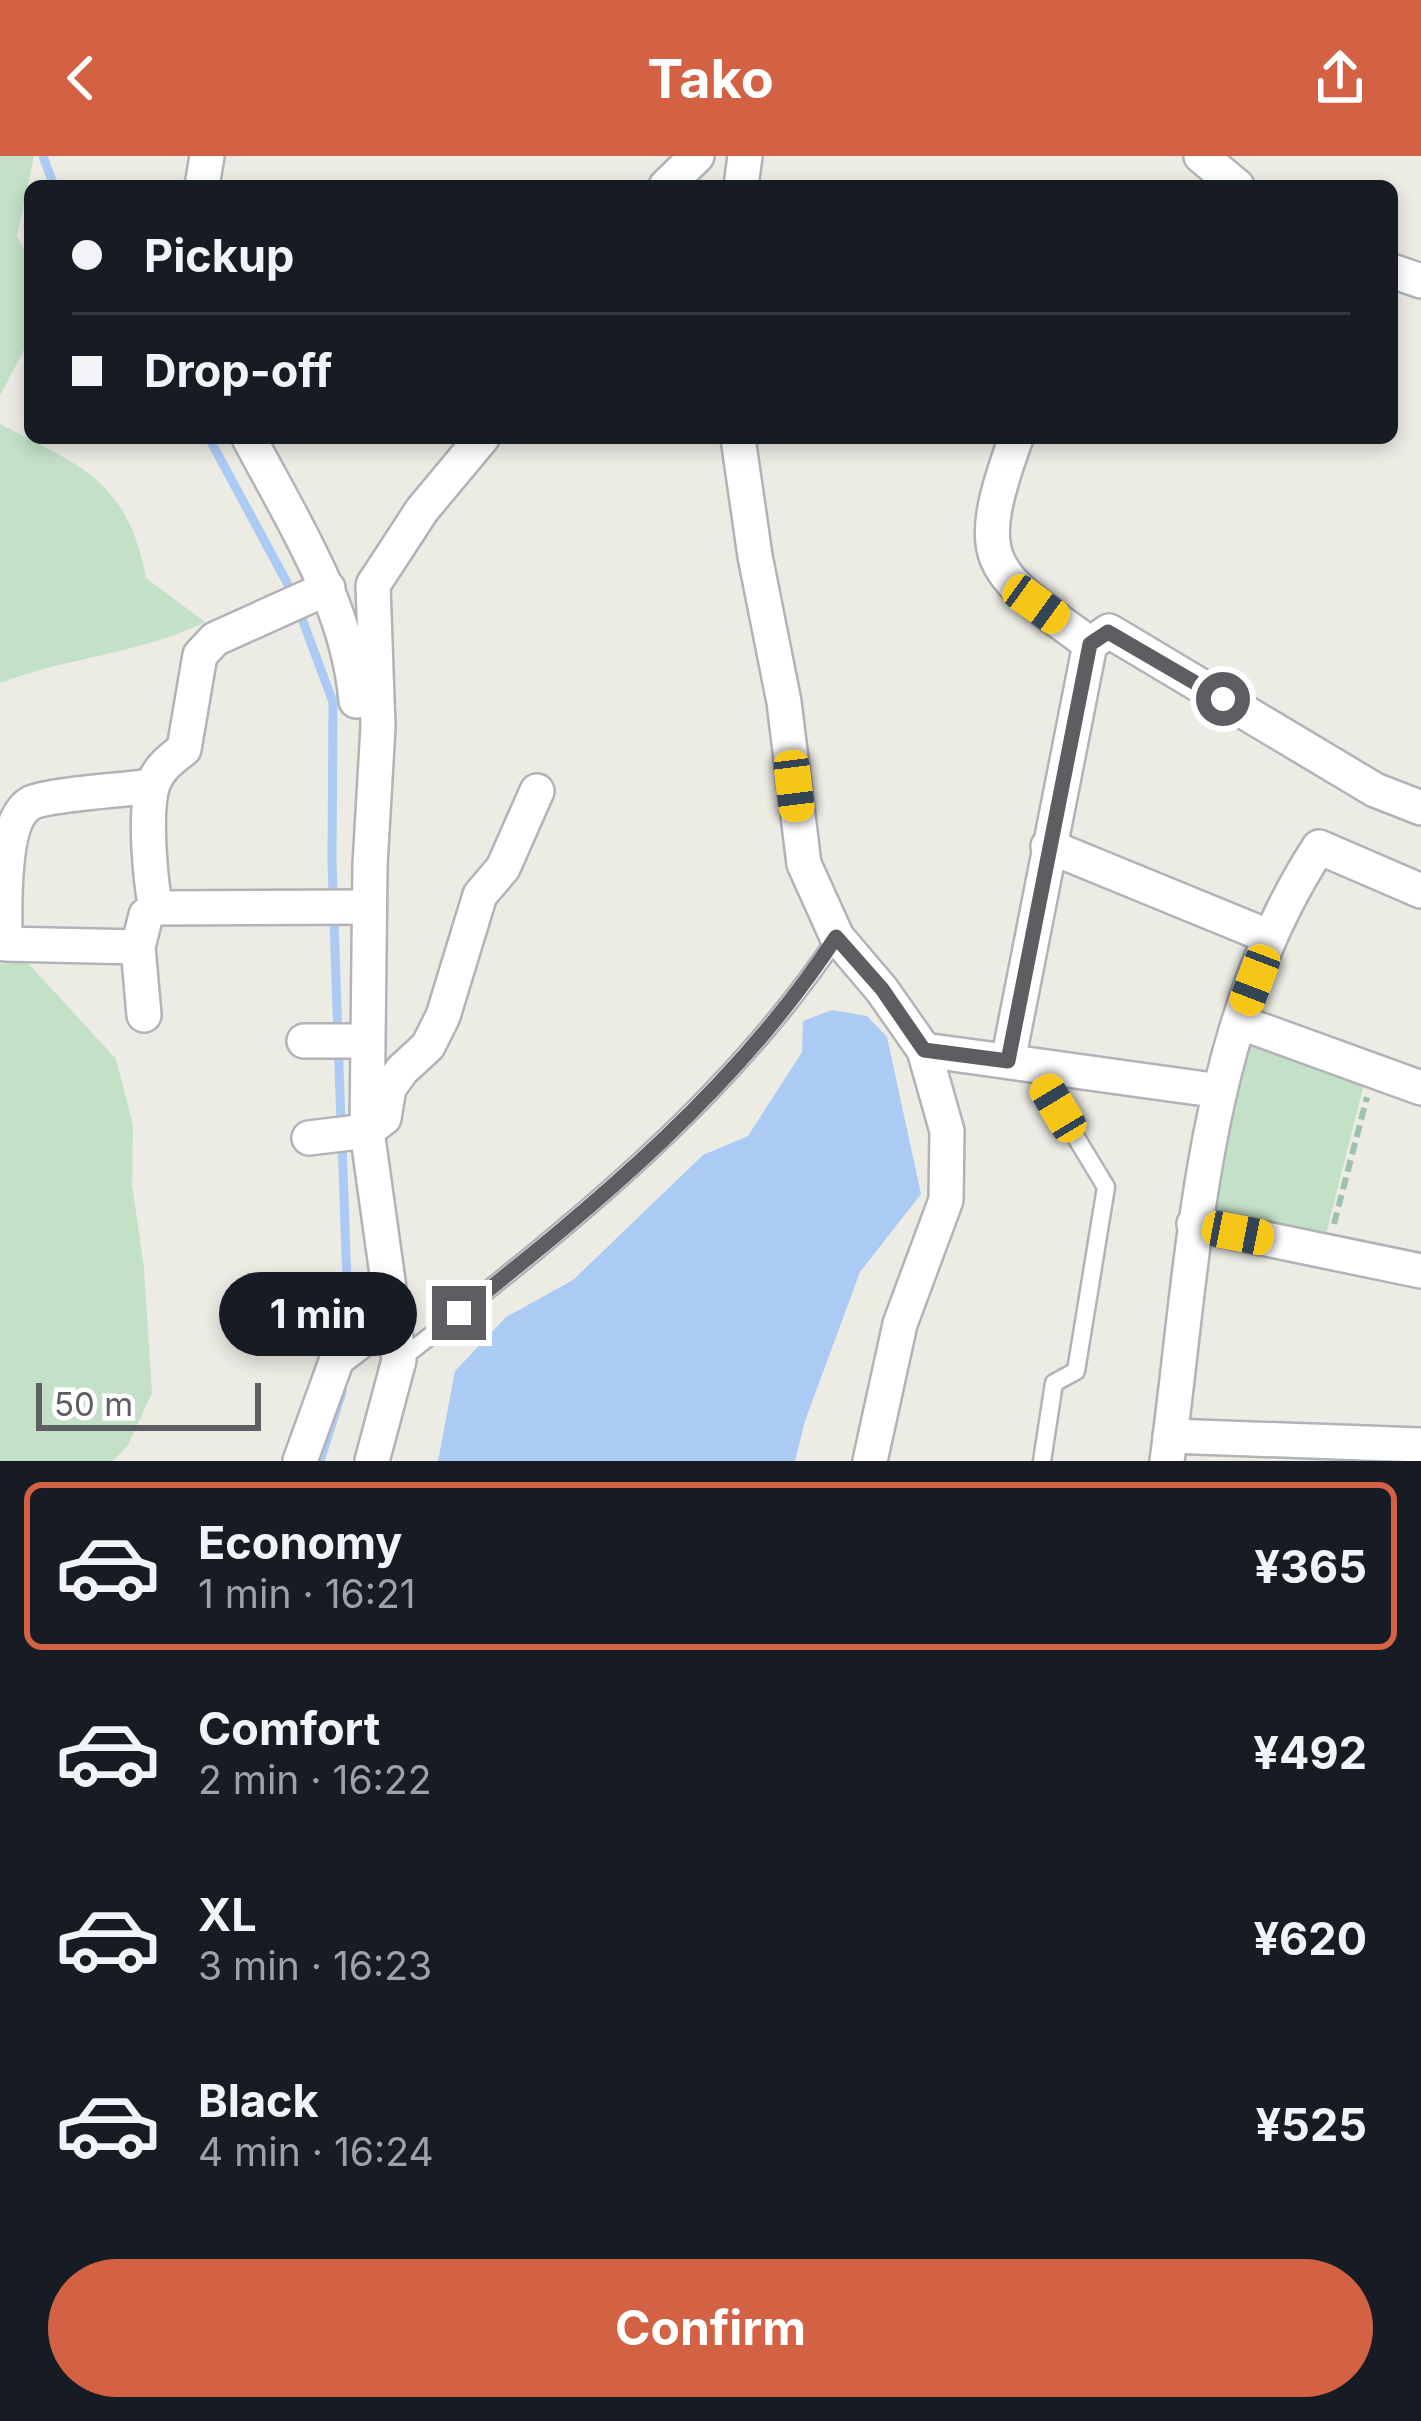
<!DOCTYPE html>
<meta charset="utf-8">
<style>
:root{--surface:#171b24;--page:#242831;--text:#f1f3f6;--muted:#9ea1a6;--line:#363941;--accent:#d36143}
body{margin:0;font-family:Inter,sans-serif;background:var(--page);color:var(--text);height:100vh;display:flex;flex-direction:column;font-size:45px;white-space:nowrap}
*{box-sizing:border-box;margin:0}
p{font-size:39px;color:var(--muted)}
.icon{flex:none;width:66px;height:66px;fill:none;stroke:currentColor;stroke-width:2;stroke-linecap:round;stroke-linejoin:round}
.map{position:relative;height:1305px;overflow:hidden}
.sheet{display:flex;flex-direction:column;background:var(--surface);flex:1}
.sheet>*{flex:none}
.banner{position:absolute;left:24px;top:24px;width:1374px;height:264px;border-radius:18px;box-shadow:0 6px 18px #0003;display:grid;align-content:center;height:264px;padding:0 48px;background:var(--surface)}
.scale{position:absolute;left:36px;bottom:30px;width:225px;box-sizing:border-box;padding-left:12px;border:6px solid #5c5e62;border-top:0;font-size:33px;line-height:42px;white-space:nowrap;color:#5c5e62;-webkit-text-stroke:9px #fff;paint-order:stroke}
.end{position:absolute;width:54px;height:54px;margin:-27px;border:15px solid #5c5e62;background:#fff;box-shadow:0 0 0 6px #fff}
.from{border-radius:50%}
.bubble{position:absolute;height:84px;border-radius:42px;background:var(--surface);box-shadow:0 6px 18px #0003;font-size:39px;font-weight:700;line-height:84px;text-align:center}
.car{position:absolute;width:36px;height:72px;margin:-36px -18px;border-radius:15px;box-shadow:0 0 9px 3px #0007;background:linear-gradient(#f5c518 24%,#345 0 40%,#f5c518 0 76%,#345 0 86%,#f5c518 0)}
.banner b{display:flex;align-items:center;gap:42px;height:114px;font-size:45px}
.banner b+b{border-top:3px solid var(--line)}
.banner i{width:30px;height:30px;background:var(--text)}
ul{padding:21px 0 0;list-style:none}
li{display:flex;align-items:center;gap:36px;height:168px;margin:0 24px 18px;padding:0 24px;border:6px solid transparent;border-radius:18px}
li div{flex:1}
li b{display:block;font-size:45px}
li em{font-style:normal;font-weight:700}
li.current{border-color:var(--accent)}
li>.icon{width:108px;height:108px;stroke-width:1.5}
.button{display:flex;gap:24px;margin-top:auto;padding:24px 48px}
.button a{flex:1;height:138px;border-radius:72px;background:var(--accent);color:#fff;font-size:48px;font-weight:700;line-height:138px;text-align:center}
header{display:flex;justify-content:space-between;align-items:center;height:156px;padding:0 48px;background:var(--accent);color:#fff;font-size:54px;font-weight:700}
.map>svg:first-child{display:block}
.green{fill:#c3e1c7}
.water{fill:#accbf4}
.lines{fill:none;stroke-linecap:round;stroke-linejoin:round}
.stream{stroke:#accbf4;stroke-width:9}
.service-casing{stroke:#b1b3b7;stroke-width:21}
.minor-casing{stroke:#b1b3b7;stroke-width:38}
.path{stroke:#9dc1ac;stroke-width:6;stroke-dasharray:12 6;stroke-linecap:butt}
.service{stroke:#fff;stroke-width:16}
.minor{stroke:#fff;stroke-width:33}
.route{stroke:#5c5e62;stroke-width:15}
</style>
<header><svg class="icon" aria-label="back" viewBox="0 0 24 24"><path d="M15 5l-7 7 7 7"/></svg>Tako<svg class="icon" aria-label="share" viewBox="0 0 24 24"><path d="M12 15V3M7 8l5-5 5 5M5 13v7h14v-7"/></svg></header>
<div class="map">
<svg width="1421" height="1305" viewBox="0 0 1421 1305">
<rect width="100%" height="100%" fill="#ecebe4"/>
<g class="green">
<polygon points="0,0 34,0 17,80 30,105 30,182 0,240"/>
<path d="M 0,268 C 83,311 127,324 146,422 L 205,466 C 140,498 67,501 0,527 Z"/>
<polygon points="26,805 116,903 133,969 132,1028 144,1112 152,1237 128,1289 113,1305 0,1305 0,808"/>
<polygon points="1251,879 1366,920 1324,1086 1208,1063"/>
</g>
<polygon class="water" points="832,854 867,860 887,881 921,1038 860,1116 805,1265 795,1305 438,1305 455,1215 506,1161 573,1124 703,999 748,980 802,896 803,865"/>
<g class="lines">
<g class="stream">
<polyline points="43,0 54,30"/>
<polyline points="209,282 292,436 333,546 332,707 341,968"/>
<polyline points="342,985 349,1184"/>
<polyline points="320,1305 342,1236"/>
</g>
<defs>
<g id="service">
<polyline points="1034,912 1106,1031 1076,1215 1054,1227 1042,1305"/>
<path d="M 400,1204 C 559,1078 723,952 837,781"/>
</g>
<g id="minor">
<polyline points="1201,0 1237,30"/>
<polyline points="202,30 207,0"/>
<polyline points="666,30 697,0"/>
<polyline points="741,30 745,0"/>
<polyline points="1392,115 1421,125"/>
<path d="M 249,282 C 293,366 348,449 356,545"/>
<polyline points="738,282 755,400 784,546 804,708 837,781 882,834 924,894 947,975 946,1044 900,1168 870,1305"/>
<path d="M 1016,282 C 970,409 989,414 1090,488"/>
<polyline points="1048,690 1270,781"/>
<path d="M 156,752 C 150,724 144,655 153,628 C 159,612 171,603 184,593 L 200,499 L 215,483 L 328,432"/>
<path d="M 138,791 L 5,788 C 5,754 0,664 31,647 C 50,638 126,634 152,630"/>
<polyline points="144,859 138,791 146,759 156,752 369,751"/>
<polyline points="1239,866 1421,932"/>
<polyline points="304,885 365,885"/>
<polyline points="924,894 1220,935"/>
<polyline points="1008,905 1090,488 1109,475 1375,634 1421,652"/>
<polyline points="309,982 367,975 384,962 389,932 402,914 428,890 443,860 480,739 503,712 537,635"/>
<polyline points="1194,1068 1421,1115"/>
<polyline points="1170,1280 1421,1289"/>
<polyline points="300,1305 337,1203 391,1162"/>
<polyline points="372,1305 399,1204 367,975 370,709 378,571 373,429 422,354 482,282"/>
<path d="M 1167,1305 C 1195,1097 1200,873 1319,691 L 1421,735"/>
</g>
</defs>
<use href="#service" class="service-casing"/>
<use href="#minor" class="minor-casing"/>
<polyline class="path" points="1334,1068 1367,941"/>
<use href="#service" class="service"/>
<use href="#minor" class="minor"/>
</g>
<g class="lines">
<path class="route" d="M 459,1157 C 598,1047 738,931 836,781 L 882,833 L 924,894 L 1008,905 L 1090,488 L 1108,476 L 1223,543"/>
</g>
</svg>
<div class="scale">50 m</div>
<i class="end from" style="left:1223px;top:543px"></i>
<i class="end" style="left:459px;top:1157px"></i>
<div class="bubble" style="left:219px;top:1116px;width:198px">1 min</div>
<i class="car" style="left:1036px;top:448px;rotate:126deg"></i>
<i class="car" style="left:794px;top:630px;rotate:173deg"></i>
<i class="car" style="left:1255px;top:824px;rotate:201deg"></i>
<i class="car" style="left:1058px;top:952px;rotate:329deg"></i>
<i class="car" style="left:1238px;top:1077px;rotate:101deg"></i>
<div class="banner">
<b><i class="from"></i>Pickup</b>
<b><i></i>Drop-off</b>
</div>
</div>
<section class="sheet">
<ul>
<li class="current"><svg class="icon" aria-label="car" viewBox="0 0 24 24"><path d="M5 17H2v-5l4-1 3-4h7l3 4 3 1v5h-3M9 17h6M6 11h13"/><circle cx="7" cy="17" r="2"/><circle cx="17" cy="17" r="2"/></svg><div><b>Economy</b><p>1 min · 16:21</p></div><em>¥365</em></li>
<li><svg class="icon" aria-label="car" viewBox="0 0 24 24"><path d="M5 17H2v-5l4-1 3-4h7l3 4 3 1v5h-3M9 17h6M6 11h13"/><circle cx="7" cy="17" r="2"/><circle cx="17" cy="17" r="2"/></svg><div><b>Comfort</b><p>2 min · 16:22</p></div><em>¥492</em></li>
<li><svg class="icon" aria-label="car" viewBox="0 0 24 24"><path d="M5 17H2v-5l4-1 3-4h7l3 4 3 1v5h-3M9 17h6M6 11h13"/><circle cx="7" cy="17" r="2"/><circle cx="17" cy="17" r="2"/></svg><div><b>XL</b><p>3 min · 16:23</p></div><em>¥620</em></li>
<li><svg class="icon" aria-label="car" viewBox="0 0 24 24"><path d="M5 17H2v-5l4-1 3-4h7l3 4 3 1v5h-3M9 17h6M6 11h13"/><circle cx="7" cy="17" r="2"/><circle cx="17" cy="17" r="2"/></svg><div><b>Black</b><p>4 min · 16:24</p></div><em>¥525</em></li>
</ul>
<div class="button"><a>Confirm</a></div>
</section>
